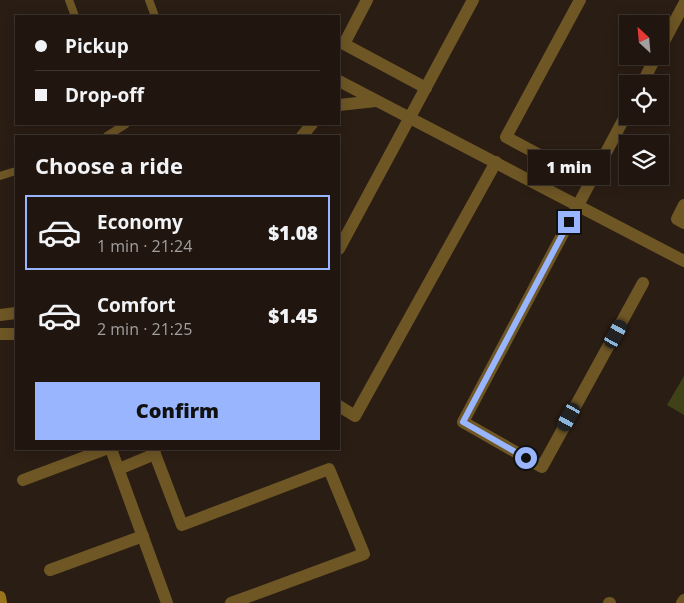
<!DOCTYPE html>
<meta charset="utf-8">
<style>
:root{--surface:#20160f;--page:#281f18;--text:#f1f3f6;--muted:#a29f9e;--line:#3d352f;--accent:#98b5fd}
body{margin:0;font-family:"Open Sans",sans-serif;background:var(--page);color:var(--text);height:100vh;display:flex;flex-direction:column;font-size:19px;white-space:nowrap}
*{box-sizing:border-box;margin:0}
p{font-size:16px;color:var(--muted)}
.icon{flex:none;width:28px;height:28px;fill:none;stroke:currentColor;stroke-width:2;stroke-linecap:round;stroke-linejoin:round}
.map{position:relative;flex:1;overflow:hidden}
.details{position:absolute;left:15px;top:135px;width:325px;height:315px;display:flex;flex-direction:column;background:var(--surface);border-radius:0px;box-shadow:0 2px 12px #0003,0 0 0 1px var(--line)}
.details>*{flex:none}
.top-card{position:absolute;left:15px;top:15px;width:325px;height:110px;border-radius:0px;box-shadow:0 2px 12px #0003,0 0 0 1px var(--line);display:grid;align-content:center;height:110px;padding:0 20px;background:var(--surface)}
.needle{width:32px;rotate:334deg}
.fabs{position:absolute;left:619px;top:15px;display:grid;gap:10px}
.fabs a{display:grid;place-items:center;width:50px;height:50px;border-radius:0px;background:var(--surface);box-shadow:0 2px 12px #0003,0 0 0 1px var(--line);font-size:25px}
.end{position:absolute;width:22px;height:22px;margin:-11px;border:6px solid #98b5fd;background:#111;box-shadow:0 0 0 2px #111}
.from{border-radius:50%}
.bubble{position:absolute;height:35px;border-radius:0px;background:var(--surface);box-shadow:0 2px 12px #0003,0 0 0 1px var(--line);font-size:16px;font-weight:800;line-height:35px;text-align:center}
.car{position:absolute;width:15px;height:30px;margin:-15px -8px;border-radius:6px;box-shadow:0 0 4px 1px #0007;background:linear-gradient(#222 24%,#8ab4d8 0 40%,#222 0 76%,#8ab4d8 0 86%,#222 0)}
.top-card b{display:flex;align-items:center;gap:18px;height:48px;font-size:19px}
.top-card b+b{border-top:1px solid var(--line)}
.top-card i{width:12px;height:12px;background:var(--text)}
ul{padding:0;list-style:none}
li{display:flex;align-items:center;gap:15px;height:75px;margin:0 10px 8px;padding:0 10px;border:2px solid transparent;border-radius:0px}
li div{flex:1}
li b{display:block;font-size:19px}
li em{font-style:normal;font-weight:800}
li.current{border-color:var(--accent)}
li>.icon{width:45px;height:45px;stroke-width:1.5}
h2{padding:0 20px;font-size:22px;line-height:60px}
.primary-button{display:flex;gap:10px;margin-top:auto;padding:10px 20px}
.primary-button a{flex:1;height:58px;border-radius:0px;background:var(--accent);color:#111;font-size:20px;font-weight:800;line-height:58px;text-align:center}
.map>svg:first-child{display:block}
.green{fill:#3f4216}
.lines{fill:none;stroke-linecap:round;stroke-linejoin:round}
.service{stroke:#6e5625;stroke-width:8}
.minor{stroke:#6e5625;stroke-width:12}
.secondary{stroke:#9a741a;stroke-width:12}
.route{stroke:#98b5fd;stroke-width:6}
</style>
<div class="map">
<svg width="684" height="603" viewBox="0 0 684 603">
<rect width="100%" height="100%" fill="#2a1d14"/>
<polygon class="green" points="684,376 684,415 667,405"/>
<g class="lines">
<g class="service">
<polyline points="69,0 75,16"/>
<polyline points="149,0 155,16"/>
<polyline points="107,136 126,124"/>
<polyline points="0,176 16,171"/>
</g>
<g class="minor">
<polyline points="367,0 344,44 426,88"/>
<polyline points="580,0 506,137 590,182"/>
<polyline points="660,49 684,4"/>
<polyline points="339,81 684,261"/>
<polyline points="642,84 656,56"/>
<polyline points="339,105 376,101"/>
<polyline points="628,111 463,422 542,467 643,283"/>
<polyline points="302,136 312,124"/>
<polyline points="684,205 677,219 684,223"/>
<polyline points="339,249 473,0"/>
<polyline points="0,315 16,313"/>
<polyline points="0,334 16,334"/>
<polyline points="339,406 355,416 496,162"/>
<polyline points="111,449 167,603"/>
<polyline points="153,449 182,525 329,469 364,554 231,603"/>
<polyline points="119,469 155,454"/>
<polyline points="23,480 106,449"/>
<polyline points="50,570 143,536"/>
<polyline points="609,603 610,603"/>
<polyline points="682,603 684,600"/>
</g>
<polyline class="secondary" points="0,597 1,603"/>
</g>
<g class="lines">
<polyline class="route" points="526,458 463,422 569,222"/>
</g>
</svg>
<div class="fabs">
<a><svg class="needle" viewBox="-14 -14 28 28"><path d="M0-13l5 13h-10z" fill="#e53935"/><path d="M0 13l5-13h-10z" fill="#a29f9e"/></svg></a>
<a><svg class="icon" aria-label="locate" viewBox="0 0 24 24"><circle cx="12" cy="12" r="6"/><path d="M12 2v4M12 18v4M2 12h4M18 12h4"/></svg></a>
<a><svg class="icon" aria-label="layers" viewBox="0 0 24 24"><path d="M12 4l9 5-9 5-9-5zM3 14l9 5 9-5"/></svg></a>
</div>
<i class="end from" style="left:526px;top:458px"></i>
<i class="end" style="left:569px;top:222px"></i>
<div class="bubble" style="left:528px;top:150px;width:82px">1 min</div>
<i class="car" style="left:616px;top:334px;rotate:29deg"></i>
<i class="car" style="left:569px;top:417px;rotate:209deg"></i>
<div class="top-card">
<b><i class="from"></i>Pickup</b>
<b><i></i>Drop-off</b>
</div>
<section class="details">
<h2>Choose a ride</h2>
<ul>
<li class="current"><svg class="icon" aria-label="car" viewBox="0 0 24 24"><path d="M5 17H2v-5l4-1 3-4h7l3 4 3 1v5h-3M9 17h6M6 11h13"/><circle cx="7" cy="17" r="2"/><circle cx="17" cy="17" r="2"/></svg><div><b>Economy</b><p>1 min · 21:24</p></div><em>$1.08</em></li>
<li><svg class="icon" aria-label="car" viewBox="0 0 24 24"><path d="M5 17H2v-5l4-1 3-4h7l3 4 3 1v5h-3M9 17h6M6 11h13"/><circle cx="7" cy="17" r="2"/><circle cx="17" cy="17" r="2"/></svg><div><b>Comfort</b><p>2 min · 21:25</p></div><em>$1.45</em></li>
</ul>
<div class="primary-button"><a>Confirm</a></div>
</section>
</div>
